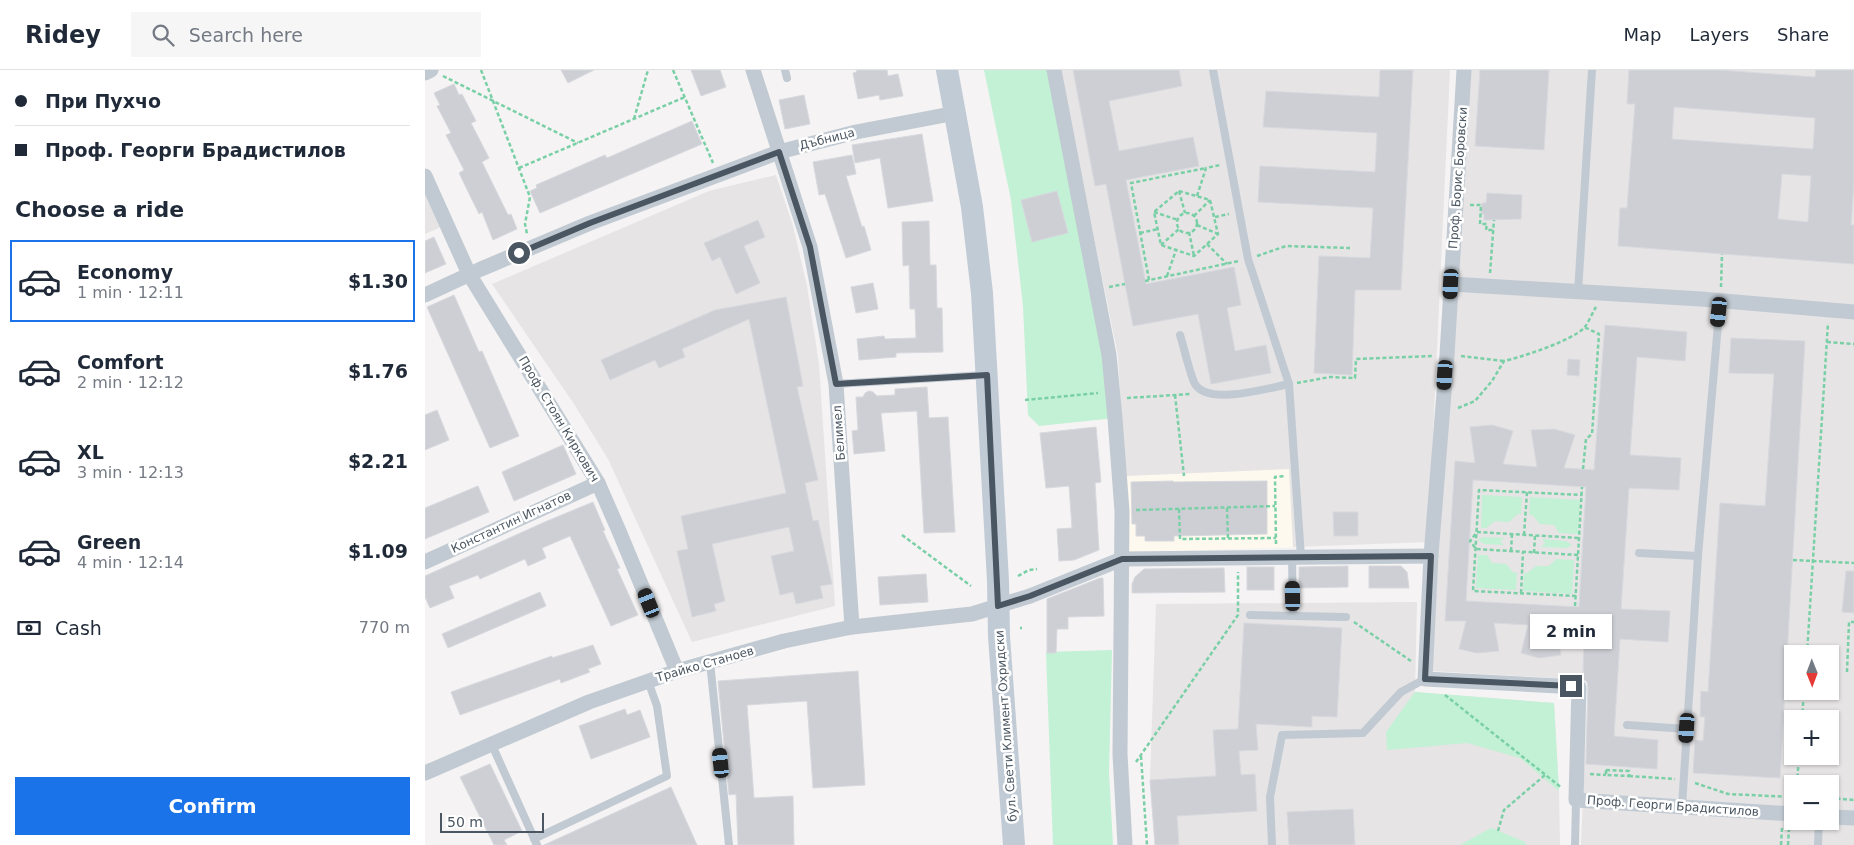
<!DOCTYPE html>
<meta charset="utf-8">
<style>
:root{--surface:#fff;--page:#f6f6f7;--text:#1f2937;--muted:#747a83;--line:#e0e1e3;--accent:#1a73e8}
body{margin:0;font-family:"DejaVu Sans",sans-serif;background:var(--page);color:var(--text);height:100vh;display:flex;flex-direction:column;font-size:19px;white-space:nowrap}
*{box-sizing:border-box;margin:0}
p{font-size:16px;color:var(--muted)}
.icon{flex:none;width:28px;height:28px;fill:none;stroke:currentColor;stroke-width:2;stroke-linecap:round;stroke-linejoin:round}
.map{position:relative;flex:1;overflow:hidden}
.drawer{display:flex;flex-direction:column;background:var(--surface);width:425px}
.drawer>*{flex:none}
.hud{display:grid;align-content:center;height:110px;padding:0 15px;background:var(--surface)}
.needle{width:32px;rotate:179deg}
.fabs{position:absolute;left:1359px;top:575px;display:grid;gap:10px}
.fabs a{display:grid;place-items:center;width:55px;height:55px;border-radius:0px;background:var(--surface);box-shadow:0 1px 4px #0004;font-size:25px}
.scale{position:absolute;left:15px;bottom:12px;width:104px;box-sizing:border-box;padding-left:5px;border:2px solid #4a5661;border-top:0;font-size:14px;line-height:18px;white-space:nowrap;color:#4a5661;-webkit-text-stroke:4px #fff;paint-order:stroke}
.end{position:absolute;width:22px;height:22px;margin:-11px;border:6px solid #4a5661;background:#fff;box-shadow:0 0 0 2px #fff}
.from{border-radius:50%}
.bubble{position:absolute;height:35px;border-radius:0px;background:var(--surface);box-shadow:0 1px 4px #0004;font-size:16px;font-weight:700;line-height:35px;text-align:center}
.car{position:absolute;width:15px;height:30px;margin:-15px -8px;border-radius:6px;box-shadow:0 0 4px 1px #0007;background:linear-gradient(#222 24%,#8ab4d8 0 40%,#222 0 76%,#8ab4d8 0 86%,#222 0)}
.hud b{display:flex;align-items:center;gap:18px;height:48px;font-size:19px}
.hud b+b{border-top:1px solid var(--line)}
.hud i{width:12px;height:12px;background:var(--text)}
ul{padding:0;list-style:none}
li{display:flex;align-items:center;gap:15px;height:82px;margin:0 10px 8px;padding:0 5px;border:2px solid transparent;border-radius:0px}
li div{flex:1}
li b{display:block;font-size:19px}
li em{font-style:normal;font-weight:700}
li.active{border-color:var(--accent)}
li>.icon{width:45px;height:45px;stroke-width:1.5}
h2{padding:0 15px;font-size:22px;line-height:60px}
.pay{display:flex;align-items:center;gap:12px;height:55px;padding:0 15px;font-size:19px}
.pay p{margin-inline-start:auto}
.cta{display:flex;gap:10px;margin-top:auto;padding:10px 15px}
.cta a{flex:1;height:58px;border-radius:0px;background:var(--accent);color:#fff;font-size:20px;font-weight:700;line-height:58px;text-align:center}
header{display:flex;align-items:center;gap:30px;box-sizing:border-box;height:70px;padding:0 25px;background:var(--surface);border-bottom:1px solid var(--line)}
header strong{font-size:24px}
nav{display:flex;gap:28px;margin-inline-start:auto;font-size:18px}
.search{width:350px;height:45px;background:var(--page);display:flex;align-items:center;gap:12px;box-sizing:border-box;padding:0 18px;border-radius:0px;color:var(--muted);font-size:19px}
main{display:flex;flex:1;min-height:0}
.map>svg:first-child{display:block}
.commercial{fill:#fdf9ef}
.education{fill:#e6e4e5;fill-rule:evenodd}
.green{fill:#c3f1d5}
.building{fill:#cdcfd5;stroke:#d7d9de;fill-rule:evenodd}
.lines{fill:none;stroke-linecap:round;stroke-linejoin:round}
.path{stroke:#7ad0a6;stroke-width:2.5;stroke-dasharray:4 2.5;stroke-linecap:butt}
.lane{stroke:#c1cad2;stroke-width:8}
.street{stroke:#c1cad2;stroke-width:15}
.secondary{stroke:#c1cbd6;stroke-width:22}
.route{stroke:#4a5661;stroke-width:6}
.labels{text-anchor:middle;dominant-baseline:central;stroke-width:5;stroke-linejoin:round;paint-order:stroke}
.street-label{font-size:12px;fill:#4a5661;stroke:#fff}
</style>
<header>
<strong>Ridey</strong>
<div class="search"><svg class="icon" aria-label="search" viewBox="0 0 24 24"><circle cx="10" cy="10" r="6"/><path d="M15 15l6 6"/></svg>Search here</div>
<nav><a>Map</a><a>Layers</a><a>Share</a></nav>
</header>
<main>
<section class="drawer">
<div class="hud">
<b><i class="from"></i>При Пухчо</b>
<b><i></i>Проф. Георги Брадистилов</b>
</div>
<h2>Choose a ride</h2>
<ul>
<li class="active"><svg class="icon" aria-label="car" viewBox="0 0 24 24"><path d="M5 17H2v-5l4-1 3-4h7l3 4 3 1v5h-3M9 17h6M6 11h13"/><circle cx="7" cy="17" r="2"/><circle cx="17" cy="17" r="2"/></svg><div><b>Economy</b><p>1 min · 12:11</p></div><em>$1.30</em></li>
<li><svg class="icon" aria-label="car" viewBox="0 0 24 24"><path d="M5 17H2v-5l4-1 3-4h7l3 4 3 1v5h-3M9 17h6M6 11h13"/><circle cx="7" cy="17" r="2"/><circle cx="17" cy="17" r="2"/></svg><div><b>Comfort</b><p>2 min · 12:12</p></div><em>$1.76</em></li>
<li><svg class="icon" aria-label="car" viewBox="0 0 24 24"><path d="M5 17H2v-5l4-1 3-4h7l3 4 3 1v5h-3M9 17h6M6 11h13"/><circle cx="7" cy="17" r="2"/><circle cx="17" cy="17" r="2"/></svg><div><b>XL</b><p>3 min · 12:13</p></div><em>$2.21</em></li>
<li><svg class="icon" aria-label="car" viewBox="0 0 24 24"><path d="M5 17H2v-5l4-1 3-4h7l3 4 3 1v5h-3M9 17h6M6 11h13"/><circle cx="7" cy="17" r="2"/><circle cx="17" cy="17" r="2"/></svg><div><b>Green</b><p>4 min · 12:14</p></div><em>$1.09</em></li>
</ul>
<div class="pay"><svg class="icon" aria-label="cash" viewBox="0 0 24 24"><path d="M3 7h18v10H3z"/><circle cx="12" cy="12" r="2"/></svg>Cash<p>770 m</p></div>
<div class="cta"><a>Confirm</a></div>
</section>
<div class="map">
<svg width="1429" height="775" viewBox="0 0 1429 775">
<rect width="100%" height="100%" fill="#f5f3f3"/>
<polygon class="commercial" points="865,399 868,477 703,483 700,406"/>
<g class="education">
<polygon points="635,0 1025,0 1003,472 868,477 864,399 700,406 693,286"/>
<path d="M 1046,0 L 1429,0 L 1429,775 L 1156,775 L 1163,610 L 1006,601 ZM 1368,584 L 1405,584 L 1405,621 L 1368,621 ZM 1368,649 L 1405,649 L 1405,686 L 1368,686 ZM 1368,714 L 1405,714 L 1405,751 L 1368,751 Z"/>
<polygon points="351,105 368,156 382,216 394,294 410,536 267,572 183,389 149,334 67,214 284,121"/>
<polygon points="0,106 23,154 0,164"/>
<polygon points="992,532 990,622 1129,633 1134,721 1135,775 730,775 725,710 731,534"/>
</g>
<g class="green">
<polygon points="559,0 629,0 690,348 614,356 603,345 598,236 586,130"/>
<polygon points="1057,425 1097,427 1096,444 1093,444 1084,452 1070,451 1061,458 1056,458"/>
<polygon points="1105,427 1155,430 1153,464 1134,463 1129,455 1115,454 1107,445 1104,445"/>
<polygon points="1058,467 1080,468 1075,471 1079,475 1059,474 1053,470"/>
<polygon points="1117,469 1141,471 1147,475 1142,478 1116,477 1120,473"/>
<polygon points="1053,485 1062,485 1067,493 1081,494 1088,502 1092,503 1091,520 1051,518"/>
<polygon points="1131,489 1149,490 1147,524 1098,521 1099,503 1102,503 1111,496 1124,496"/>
<polygon points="687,580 684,703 688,775 628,775 621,582"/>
<polygon points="990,622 1129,633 1134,721 1095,688 1042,673 962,680 961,662"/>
<polygon points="1066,758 1100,772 1101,775 1035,775"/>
</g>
<g class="building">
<polygon points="136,0 169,0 143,13"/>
<polygon points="266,0 295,0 301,17 276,26"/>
<polygon points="431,0 462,0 463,6 473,4 478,26 455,30 454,25 433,29 428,3 432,2"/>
<polygon points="648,0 754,0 757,16 684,31 694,81 768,67 774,96 701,110 721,214 809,197 816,235 802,238 810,281 841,275 846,303 786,314 773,244 708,256 681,114 670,116"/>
<polygon points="955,0 988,0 976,220 930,220 927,305 889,303 894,186 945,188 948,138 833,132 835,96 950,102 952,63 838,57 841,21 954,27"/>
<polygon points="1055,0 1124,0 1119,80 1050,76"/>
<path d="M 1204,0 L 1294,0 L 1390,7 L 1391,0 L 1429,0 L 1429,113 L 1426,155 L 1429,155 L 1429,194 L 1193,176 L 1195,138 L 1202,138 L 1210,34 L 1202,34 ZM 1249,37 L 1390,48 L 1388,79 L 1247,69 ZM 1357,104 L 1386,106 L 1383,152 L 1353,149 Z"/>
<polygon points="29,14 34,25 37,24 51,51 46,53 64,88 57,92 83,145 86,144 92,159 68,170 57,142 54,144 34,103 39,100 21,65 26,63 12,36 15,35 9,23"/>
<polygon points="379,25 385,54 360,59 354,30"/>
<polygon points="267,51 277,74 115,143 105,121 112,118 111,115 180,85 182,88"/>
<polygon points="497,64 508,131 463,138 455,88 430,93 427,75"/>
<polygon points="427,85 431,104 421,106 437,157 439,156 446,180 421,188 400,124 394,125 388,92"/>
<polygon points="632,121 643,163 607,172 596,130"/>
<polygon points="1062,123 1097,125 1096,149 1059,150 1059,144 1056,144 1057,133 1061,133"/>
<polygon points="333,150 340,167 319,176 335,213 311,224 295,187 287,191 279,173"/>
<polygon points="504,151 505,195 511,195 512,238 517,238 518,282 471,283 471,287 434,290 432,269 459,266 460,269 491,268 490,239 485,239 484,195 478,196 477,152"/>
<polygon points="9,167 21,194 0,203 0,171"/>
<polygon points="448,213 453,239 431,243 426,217"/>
<polygon points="29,225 54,282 57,281 94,366 65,378 2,237"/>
<polygon points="361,227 378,316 372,317 393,410 380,413 388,451 393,450 407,514 395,516 398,528 371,534 368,522 355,525 346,486 369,481 364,457 287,474 300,531 289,534 291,541 267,547 252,481 263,479 256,446 361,423 324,249 257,279 260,287 234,298 230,290 185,310 176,290 290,240"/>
<path d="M 1180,255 L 1262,262 L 1260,291 L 1212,287 L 1205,385 L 1256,388 L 1254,420 L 1204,418 L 1196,539 L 1245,541 L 1243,572 L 1195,569 L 1189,666 L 1233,670 L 1232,699 L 1161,694 L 1163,617 L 1162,612 L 1158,609 L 1159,558 L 1131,557 L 1136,585 L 1114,588 L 1096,583 L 1103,555 L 1069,553 L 1074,581 L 1052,583 L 1034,579 L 1041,551 L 1020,551 L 1030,391 L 1050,393 L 1045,357 L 1067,355 L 1088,361 L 1078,394 L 1112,397 L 1106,360 L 1129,359 L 1150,365 L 1139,398 L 1169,400 ZM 1048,410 L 1161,417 L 1154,537 L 1041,531 Z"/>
<polygon points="1306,268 1380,271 1355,708 1268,703 1270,670 1278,671 1280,647 1275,647 1276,621 1283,622 1295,433 1340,436 1349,304 1304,303"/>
<polygon points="1143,289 1155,290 1154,306 1142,305"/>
<polygon points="502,317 504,348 523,347 530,462 499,463 492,341 456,343 460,381 429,384 427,361 433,360 431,327 438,327 440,323 444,321 448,322 452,326 470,325 470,319"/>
<polygon points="12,340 24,370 0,380 0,345"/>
<polygon points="671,357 676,412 670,413 674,480 649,490 634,491 632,459 647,458 644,416 621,418 615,363"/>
<polygon points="138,375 151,404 89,431 77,402"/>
<polygon points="748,411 748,412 842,411 842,464 749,466 749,471 720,471 720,466 711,466 711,454 707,454 706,412"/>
<polygon points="53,416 64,442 0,469 0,438"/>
<polygon points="168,432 180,460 178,461 195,498 192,499 213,545 186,556 145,466 117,478 121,488 103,496 100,489 55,509 53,505 24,516 29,528 5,538 0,527 0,506 122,451"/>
<polygon points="908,442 933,442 933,466 909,466"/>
<polygon points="923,496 923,517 874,518 874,497"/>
<polygon points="944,496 976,496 982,502 984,518 944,518"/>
<rect x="822" y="497" width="27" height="23"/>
<polygon points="799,498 800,522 707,523 707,514 710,507 719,499"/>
<polygon points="1421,501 1429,501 1429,543 1417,542"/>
<polygon points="501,504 503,532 455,535 453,507"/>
<polygon points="675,508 678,508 679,546 643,547 643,559 632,559 631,583 622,583 622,529"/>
<polygon points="115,522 121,536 23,578 17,564"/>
<polygon points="819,553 917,558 912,647 887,646 887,657 831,654 833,680 814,681 816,705 830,704 832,741 752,746 754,775 730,775 725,710 791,706 788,660 813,659"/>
<polygon points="168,575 176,594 163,599 165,602 136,613 135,609 35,645 26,622 127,586 127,588"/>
<polygon points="433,601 440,715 388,718 382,631 322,635 329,728 368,726 369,775 313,775 311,724 304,725 293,611"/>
<polygon points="200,639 202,645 215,640 225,667 166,689 154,656"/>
<polygon points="65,694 97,761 79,770 82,775 69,775 35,707"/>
<polygon points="246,717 272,775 119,775"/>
<polygon points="928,739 930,775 864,775 862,742"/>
</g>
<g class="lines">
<g class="path">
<polyline points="56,0 105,127 100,154 102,164"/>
<polyline points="248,0 288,93"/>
<polyline points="18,6 153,73"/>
<polyline points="209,49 223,0"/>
<polyline points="94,98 260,27"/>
<polygon points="754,121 785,130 793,164 769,186 736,175 729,142"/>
<polyline points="754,121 760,143"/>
<polyline points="772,126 781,98 795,95"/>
<polyline points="1045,135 1056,135 1055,154 1062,154 1061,160 1068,160"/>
<polyline points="729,142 753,150"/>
<circle cx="762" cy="153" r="10"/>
<polyline points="769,146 785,130"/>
<polyline points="790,147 804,144"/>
<polyline points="772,155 793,164"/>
<polyline points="764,162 769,186"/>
<polyline points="715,163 733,159"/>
<polyline points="782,174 802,194"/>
<polyline points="736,175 754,159"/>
<polyline points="832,186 861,176 925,178"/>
<polyline points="1065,203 1069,150"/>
<polyline points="742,206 751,180"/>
<polyline points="724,210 706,113 781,98"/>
<polyline points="720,211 814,191"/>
<polyline points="684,217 700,214"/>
<polyline points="1296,217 1297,184"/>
<polyline points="1402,272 1429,274"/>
<polyline points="1036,286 1079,291"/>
<polyline points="872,313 905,307 930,308 931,289 1009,286"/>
<polyline points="750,325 759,406"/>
<polyline points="702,328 766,324"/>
<polyline points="600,330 673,323"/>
<path d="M 1033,338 L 1050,331 L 1067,311 L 1079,291 C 1097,287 1146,271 1159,258 C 1164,252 1167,243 1171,237"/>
<polyline points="1158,399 1161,369 1167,364 1174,264 1159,257"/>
<polyline points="802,438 803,469"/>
<polyline points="754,439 755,469 851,468"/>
<polyline points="711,440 850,436"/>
<polyline points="477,465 546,516"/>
<polyline points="1099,465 1102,422"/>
<polyline points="851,474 850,407 861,406"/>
<polyline points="1086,481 1087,464"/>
<polyline points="1109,483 1110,465"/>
<polyline points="1153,485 1051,479 1045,471 1052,462 1154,468"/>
<polyline points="1368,490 1429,493"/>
<polyline points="593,506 604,500 612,499"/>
<polyline points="1096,523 1098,482"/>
<polyline points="1151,526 1048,521 1054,420 1157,425"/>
<polyline points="1150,536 1157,417"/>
<polyline points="929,552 986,591"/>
<polyline points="595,558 597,558"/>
<polyline points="1382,584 1403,253"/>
<polyline points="1422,602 1424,552 1429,552"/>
<polyline points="1020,625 1137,718"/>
<polyline points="1377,649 1379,621"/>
<polyline points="716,686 722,775"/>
<polyline points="711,692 813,545 813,502"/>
<polygon points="1181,700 1204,701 1204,706 1181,705"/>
<polyline points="1165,704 1181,705"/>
<polyline points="1204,706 1250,709"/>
<polyline points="1270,713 1303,724 1368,727"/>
<polyline points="1372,714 1374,686"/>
<polyline points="1405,728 1429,730"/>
<polyline points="1073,761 1079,740 1120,705"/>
<polyline points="1356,775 1357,757"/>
<polyline points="1363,775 1364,758"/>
</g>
<g class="lane">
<polyline points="360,0 362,8"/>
<polyline points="788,0 823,189 864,314 876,487"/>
<polyline points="1153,222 1167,0"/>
<path d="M 755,265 C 759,277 765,305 770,314 C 783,336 843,318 864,314"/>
<polyline points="411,314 560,305"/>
<polyline points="1214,483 1273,486"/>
<polyline points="867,487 868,545"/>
<polyline points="825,545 921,547"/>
<polyline points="285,592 304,775"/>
<polyline points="1202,655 1262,659"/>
<polyline points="67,675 112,775"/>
<polyline points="1257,737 1273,486 1295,231"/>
<polyline points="109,769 242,706 232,636 223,611"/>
<polyline points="847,775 845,727 857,665 938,663 976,622 1000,609"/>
<polyline points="1150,775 1151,730"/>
<polyline points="1393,775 1394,751"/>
</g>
<g class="street">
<polyline points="328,0 385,177 411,314 427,557"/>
<polyline points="629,0 684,285 690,348 697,441 695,684 700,775"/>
<polyline points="1039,0 1022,285 1006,486 1000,609 1154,617 1151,730 1368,744"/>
<polyline points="0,3 6,0"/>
<polyline points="0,106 44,204 173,413 194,461 252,601"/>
<polyline points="1026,214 1276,229 1429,242"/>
<polyline points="0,225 56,199 165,153 354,82 431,62 531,43"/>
<polyline points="0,492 173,413"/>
<polyline points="0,703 164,632 252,601 359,571 427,557 547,544 605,526 697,489 1006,486"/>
<polyline points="1405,747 1429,748"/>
</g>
<polyline class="secondary" points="522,0 547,137 557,223 573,511 574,566 589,775"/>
</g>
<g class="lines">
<polyline class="route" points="94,183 165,153 354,82 385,177 411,314 562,305 573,536 605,526 697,489 1006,486 1000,609 1146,616"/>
</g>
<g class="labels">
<g class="street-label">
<text transform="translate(402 69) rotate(-14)">Дъбница</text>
<text transform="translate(1033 108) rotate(-86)">Проф. Борис Боровски</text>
<text transform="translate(134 349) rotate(59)">Проф. Стоян Киркович</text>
<text transform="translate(414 363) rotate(-94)">Белимел</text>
<text transform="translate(86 452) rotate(-25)">Константин Игнатов</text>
<text transform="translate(280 594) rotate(-16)">Трайко Станоев</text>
<text transform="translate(581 656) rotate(-94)">бул. Свети Климент Охридски</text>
<text transform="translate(1248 736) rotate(4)">Проф. Георги Брадистилов</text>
</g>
</g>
</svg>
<div class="fabs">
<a><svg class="needle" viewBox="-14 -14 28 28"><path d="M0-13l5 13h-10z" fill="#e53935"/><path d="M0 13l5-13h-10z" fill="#747a83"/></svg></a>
<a>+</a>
<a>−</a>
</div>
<div class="scale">50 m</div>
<i class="end from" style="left:94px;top:183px"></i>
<i class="end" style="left:1146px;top:616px"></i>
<div class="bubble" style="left:1105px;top:544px;width:82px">2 min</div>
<i class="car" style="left:1026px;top:214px;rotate:183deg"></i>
<i class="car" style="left:1294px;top:242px;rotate:186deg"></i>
<i class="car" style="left:1020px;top:305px;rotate:184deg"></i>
<i class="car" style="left:868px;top:526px;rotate:359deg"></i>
<i class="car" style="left:224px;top:533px;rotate:338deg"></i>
<i class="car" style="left:1262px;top:658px;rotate:184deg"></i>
<i class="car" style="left:296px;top:693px;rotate:354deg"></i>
</div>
</main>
